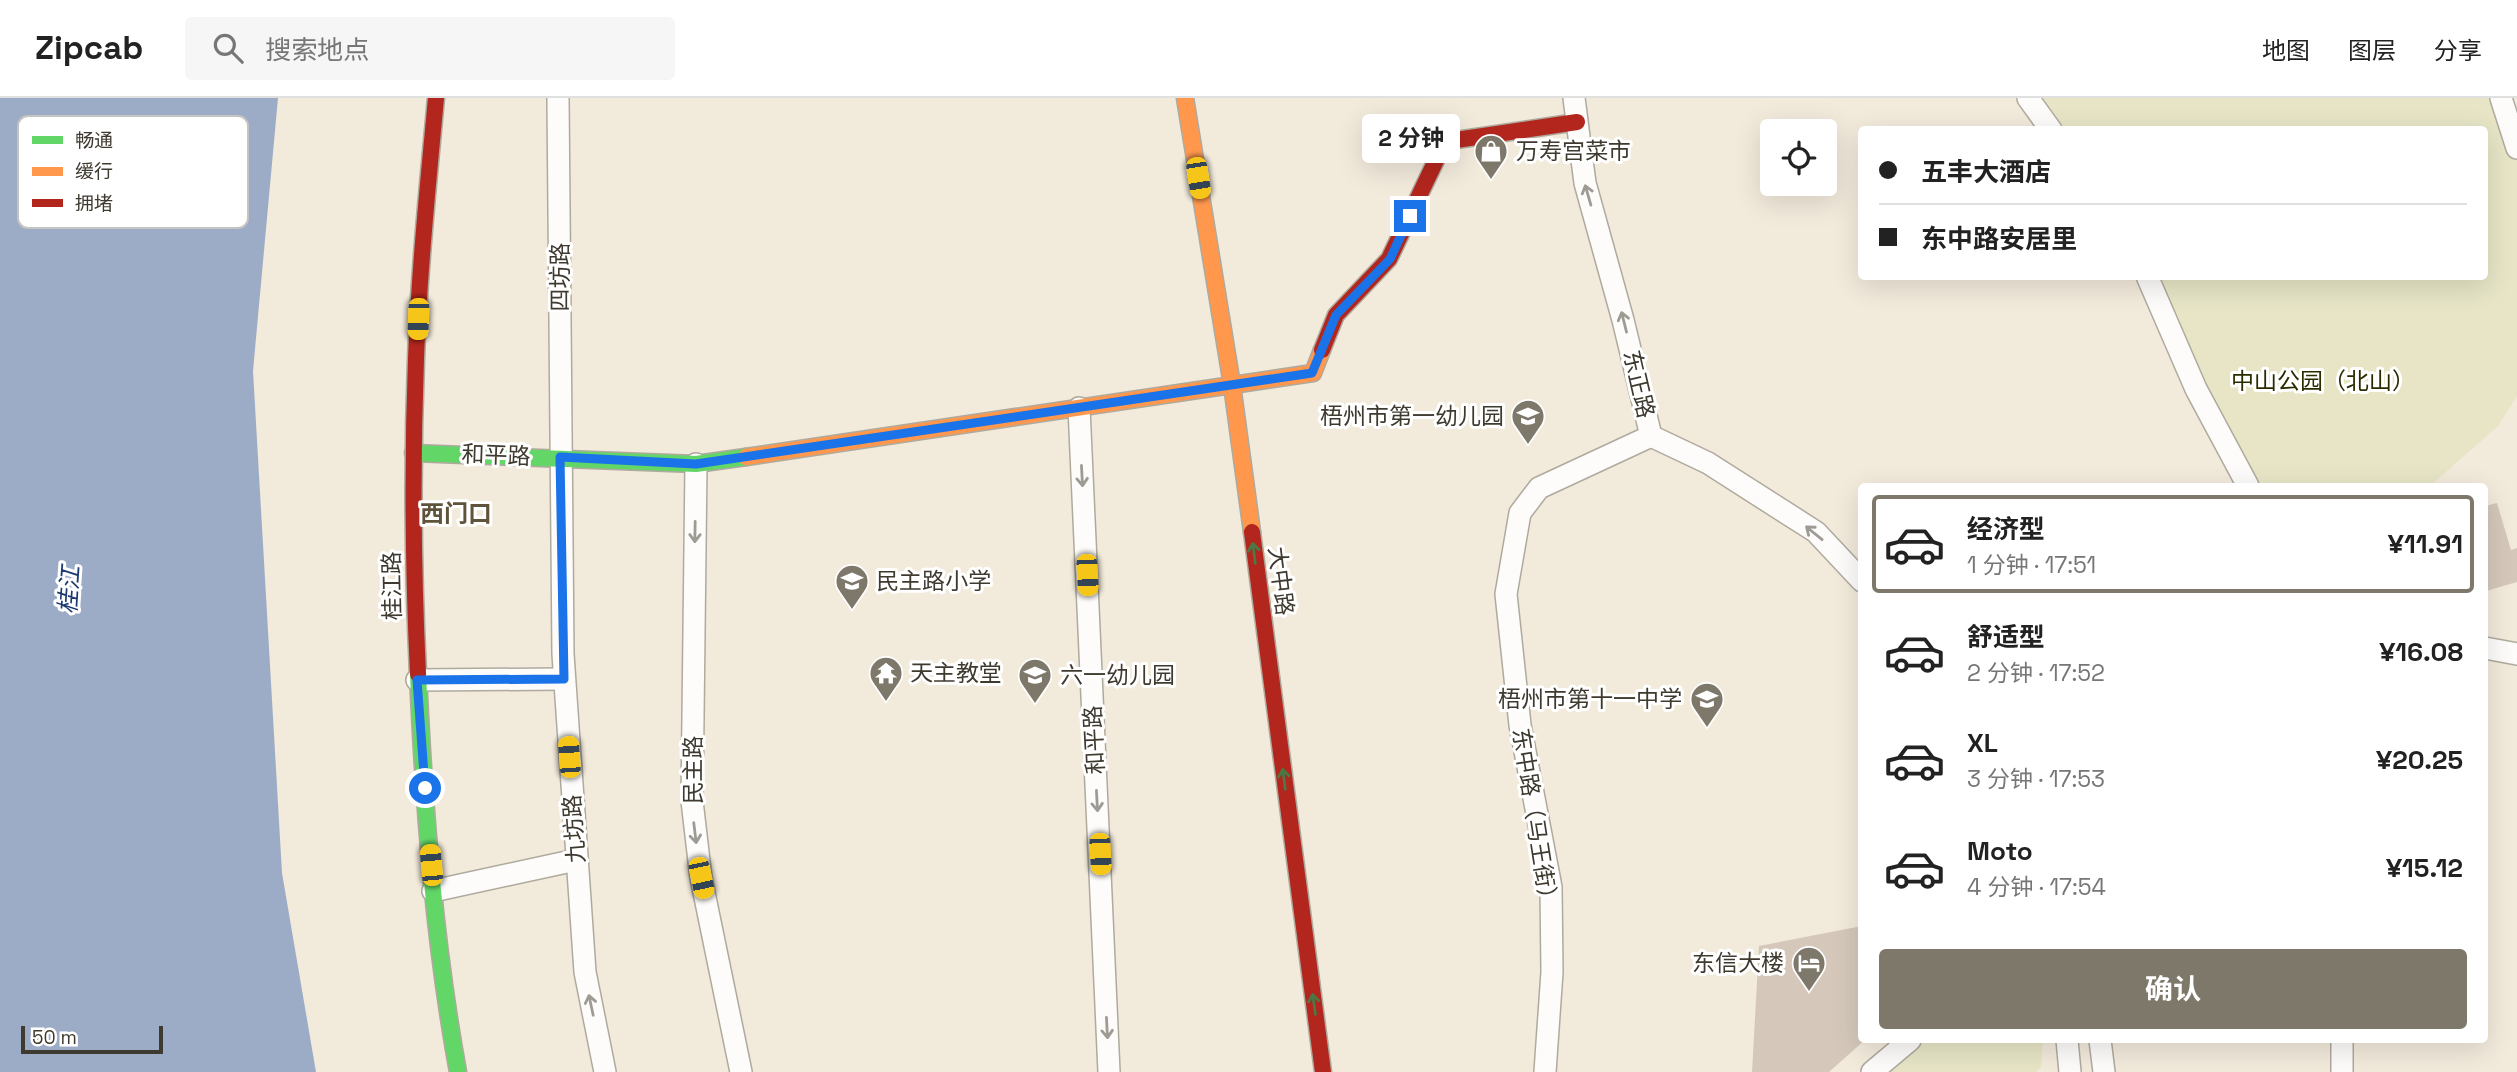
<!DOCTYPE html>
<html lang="zh">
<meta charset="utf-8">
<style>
:root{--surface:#fff;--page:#f6f6f6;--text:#222;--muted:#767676;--line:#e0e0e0;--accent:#7e786b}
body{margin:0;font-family:"Space Grotesk","Noto Sans SC",sans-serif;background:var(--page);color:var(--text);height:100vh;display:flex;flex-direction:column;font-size:26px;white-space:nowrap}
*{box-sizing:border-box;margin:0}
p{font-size:23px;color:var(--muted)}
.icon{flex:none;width:38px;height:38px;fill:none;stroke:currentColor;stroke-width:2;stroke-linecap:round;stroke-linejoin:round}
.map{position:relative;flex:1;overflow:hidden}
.sheet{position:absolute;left:1858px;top:385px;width:630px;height:560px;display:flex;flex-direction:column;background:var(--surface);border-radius:7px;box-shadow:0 7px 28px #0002}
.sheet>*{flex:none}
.top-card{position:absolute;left:1858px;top:28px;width:630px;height:154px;border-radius:7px;box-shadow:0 7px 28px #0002;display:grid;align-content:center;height:154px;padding:0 21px;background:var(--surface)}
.buttons{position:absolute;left:1760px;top:21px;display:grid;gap:14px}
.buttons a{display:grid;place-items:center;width:77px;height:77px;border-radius:7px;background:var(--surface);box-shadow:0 7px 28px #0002;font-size:35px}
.scale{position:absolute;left:21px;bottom:18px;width:142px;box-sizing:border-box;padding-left:7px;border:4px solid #3f3a2f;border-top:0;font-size:19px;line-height:24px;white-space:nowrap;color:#3f3a2f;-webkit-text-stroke:5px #fff;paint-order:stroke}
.end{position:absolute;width:32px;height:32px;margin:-16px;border:9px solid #1a73e8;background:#fff;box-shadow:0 0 0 4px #fff}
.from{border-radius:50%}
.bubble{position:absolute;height:49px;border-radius:7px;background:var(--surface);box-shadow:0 7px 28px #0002;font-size:23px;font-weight:700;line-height:49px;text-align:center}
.car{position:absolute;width:21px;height:42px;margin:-21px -10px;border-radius:9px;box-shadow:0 0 5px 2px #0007;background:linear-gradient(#f5c518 24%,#345 0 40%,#f5c518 0 76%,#345 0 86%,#f5c518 0)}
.top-card b{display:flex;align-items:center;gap:24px;height:66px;font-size:26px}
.top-card b+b{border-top:2px solid var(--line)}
.top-card i{width:18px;height:18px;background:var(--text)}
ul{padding:12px 0 0;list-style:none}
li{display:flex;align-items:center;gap:21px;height:98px;margin:0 14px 10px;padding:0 7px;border:4px solid transparent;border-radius:7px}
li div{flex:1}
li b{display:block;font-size:26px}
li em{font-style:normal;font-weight:700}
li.on{border-color:var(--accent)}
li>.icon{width:63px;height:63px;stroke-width:1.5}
.button{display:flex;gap:14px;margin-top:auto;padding:14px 21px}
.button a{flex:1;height:80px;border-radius:7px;background:var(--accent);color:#fff;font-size:28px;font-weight:700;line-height:80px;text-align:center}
header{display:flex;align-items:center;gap:42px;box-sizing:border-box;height:98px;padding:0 35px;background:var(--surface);border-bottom:2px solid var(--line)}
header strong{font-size:33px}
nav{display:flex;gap:38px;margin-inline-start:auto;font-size:24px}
.search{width:490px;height:63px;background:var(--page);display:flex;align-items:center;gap:18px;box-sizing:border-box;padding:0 24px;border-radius:7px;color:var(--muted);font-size:26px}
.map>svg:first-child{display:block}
.green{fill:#e7e5c6}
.water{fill:#9dacc6}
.building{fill:#d5c8bb}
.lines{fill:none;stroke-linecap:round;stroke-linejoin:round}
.street-casing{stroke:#afaa9e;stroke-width:24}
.fast-casing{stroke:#afaa9e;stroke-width:19}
.slow-casing{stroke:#afaa9e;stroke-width:19}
.jam-casing{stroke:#afaa9e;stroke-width:19}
.street{stroke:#fdfcfa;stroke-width:21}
.fast{stroke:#63d668;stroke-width:16}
.slow{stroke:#ff974d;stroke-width:16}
.jam{stroke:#b3261e;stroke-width:16}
.oneway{stroke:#9e9b94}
.oneway2{stroke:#4d7846}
.route{stroke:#1a73e8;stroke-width:9}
.labels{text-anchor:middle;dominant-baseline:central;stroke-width:6;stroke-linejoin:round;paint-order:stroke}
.poi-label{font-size:23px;fill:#3f3a2f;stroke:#fff;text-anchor:start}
.street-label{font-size:23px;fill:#3f3a2f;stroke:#fff}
.park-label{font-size:23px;fill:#2a2c00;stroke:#fff}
.neighbourhood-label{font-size:24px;font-weight:bold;fill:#5f533b;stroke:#fff}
.water-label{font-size:24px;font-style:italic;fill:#1c3971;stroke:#fff}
.key{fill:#fff;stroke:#c5c4c1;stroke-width:2}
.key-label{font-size:19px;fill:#3f3a2f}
</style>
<header>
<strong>Zipcab</strong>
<div class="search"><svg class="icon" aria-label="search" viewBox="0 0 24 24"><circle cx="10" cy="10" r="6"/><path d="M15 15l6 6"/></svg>搜索地点</div>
<nav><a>地图</a><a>图层</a><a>分享</a></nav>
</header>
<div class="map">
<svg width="2517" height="974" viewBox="0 0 2517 974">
<rect width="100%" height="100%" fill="#f2eadb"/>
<g class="green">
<polygon points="2028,0 2501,0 2517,50 2517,298 2498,328 2430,388 2248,388 2147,179 2485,178 2485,32 2051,31"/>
<polygon points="1920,942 2043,942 2041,969 2036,974 1889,974 1892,968"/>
</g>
<polygon class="water" points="0,0 278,0 253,273 282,775 316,974 0,974"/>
<g class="building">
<polygon points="2497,405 2511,452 2517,450 2517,484 2486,493 2485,408"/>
<polygon points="1862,828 1862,942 1865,942 1829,974 1752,974 1759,848"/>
</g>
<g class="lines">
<defs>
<g id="street">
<polyline points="558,0 563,556 585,874 605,974"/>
<polyline points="1574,0 1585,85 1623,222 1651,338"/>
<polyline points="2028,0 2051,32"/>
<polyline points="2501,0 2517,50"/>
<polyline points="2147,178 2196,291 2248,388"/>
<polyline points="1079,310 1109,974"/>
<polyline points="1651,338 1708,365 1816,434 1862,483"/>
<polyline points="696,366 692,703 701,780 741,974"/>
<polyline points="2485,550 2517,556"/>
<polyline points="417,582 564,581"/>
<polyline points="433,793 576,762"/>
<polyline points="2067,942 2070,974"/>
<polyline points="2100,942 2104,974"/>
<polyline points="2342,942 2342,974"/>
<polyline points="1545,974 1552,874 1551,789 1520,627 1506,496 1520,415 1539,390 1651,338"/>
<polyline points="1872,974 1910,942"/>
</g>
<g id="fast">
<polyline points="413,355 696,366 746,359"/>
<path d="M 418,576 C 424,709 434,843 458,974"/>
</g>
<g id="slow">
<polyline points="1185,0 1232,287 1252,434"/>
<polyline points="746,359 1313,275 1322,252"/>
</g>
<g id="jam">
<polyline points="1322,252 1336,217 1389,161 1440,54 1456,42 1577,24"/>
<polyline points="1252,434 1323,974"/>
<path d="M 418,576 C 413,471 412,366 416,261 C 419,174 428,87 436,0"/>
</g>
</defs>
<use href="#street" class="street-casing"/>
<use href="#fast" class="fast-casing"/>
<use href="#slow" class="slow-casing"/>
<use href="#jam" class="jam-casing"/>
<use href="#street" class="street"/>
<use href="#fast" class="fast"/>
<use href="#slow" class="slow"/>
<use href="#jam" class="jam"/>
</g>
<defs><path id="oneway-shaft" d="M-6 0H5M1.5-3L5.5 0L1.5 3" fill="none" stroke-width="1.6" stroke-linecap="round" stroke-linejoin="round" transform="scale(1.75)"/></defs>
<g class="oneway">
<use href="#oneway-shaft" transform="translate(1588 97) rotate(-106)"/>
<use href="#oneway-shaft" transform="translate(1624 224) rotate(-104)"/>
<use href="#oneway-shaft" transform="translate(1082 378) rotate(87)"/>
<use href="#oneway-shaft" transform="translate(695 434) rotate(91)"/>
<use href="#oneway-shaft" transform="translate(1814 435) rotate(-141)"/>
<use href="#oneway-shaft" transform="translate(1097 703) rotate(87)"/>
<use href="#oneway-shaft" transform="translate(695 735) rotate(83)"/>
<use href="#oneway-shaft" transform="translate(591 907) rotate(-102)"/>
<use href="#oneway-shaft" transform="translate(1107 930) rotate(87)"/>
</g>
<g class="oneway2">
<use href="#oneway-shaft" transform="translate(1254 455) rotate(-97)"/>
<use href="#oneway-shaft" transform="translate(1284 681) rotate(-97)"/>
<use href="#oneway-shaft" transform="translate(1314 906) rotate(-98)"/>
</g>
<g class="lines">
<polyline class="route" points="425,690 417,582 564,581 560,359 696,366 1312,275 1336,217 1390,161 1410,118"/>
</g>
<defs>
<symbol id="shop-pin" viewBox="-11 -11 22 30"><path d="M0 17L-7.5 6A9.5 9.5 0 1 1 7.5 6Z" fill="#7e786b" stroke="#fff"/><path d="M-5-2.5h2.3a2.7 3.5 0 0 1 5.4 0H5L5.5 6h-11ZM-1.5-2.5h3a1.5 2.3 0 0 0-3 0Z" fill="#fff"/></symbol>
<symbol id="school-pin" viewBox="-11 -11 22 30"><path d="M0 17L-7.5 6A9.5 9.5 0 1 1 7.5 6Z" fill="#7e786b" stroke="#fff"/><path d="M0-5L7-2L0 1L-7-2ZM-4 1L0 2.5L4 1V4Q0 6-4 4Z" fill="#fff"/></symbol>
<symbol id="temple-pin" viewBox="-11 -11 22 30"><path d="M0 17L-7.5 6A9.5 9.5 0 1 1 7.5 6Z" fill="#7e786b" stroke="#fff"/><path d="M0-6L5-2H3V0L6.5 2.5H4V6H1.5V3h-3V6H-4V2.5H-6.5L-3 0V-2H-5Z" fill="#fff"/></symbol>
<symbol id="hotel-pin" viewBox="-11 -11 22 30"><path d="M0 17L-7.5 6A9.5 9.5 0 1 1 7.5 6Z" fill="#7e786b" stroke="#fff"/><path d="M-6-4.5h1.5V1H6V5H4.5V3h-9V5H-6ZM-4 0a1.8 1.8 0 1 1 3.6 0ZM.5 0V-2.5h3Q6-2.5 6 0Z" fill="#fff"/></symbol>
</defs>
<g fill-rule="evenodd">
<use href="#shop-pin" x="1472" y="34" width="38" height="52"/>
<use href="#school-pin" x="1509" y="299" width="38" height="52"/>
<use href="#school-pin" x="833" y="464" width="38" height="52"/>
<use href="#temple-pin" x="867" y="556" width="38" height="52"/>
<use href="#school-pin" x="1016" y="558" width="38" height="52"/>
<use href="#school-pin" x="1688" y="582" width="38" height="52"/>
<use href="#hotel-pin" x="1790" y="846" width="38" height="52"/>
</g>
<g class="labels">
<g class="poi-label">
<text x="1516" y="53">万寿宫菜市</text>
<text x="1504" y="318" text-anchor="end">梧州市第一幼儿园</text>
<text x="876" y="483">民主路小学</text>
<text x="910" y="575">天主教堂</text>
<text x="1060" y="577">六一幼儿园</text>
<text x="1682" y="601" text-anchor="end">梧州市第十一中学</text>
<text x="1784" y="865" text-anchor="end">东信大楼</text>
</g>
<g class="street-label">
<text transform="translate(560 179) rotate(-90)">四坊路</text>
<text transform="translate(1639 286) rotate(77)">东正路</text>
<text transform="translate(496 357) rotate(2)">和平路</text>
<text transform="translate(1281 483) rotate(83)">大中路</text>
<text transform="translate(392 488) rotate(-91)">桂江路</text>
<text transform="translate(1094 642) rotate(-93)">和平路</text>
<text transform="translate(693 672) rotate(-90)">民主路</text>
<text transform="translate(1535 721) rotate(81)">东中路（马王街）</text>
<text transform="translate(574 731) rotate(-94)">九坊路</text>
</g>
<g class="park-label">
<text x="2323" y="283">中山公园（北山）</text>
</g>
<g class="neighbourhood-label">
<text x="456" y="415">西门口</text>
</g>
<g class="water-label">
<text transform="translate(69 492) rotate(-86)">桂江</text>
</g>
</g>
<rect x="18" y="18" width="230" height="112" rx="10" class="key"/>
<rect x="32" y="38" width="31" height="8" fill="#63d668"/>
<rect x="32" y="69" width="31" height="9" fill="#ff974d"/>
<rect x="32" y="101" width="31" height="8" fill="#b3261e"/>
<g class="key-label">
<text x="75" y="49">畅通</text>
<text x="75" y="80">缓行</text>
<text x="75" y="112">拥堵</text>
</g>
</svg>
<div class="buttons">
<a><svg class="icon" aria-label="locate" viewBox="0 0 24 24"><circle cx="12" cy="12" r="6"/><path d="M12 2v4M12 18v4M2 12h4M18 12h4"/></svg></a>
</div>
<div class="scale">50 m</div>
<i class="end from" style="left:425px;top:690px"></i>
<i class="end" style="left:1410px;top:118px"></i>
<div class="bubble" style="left:1362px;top:16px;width:98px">2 分钟</div>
<i class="car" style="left:1198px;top:80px;rotate:171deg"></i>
<i class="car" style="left:418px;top:221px;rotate:182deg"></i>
<i class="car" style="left:1087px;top:477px;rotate:177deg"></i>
<i class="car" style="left:569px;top:659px;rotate:356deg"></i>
<i class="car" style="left:1100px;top:756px;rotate:177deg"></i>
<i class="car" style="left:431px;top:767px;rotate:355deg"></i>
<i class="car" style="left:701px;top:780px;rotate:168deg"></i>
<div class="top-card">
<b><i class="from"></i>五丰大酒店</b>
<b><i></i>东中路安居里</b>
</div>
<section class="sheet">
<ul>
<li class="on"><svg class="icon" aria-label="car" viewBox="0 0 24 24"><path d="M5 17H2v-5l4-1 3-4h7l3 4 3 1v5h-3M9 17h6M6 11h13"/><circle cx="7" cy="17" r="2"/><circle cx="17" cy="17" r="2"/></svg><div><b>经济型</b><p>1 分钟 · 17:51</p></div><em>¥11.91</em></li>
<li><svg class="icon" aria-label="car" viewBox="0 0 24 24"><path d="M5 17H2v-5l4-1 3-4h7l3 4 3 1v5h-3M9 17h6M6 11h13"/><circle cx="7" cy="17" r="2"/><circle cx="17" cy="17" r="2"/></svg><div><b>舒适型</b><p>2 分钟 · 17:52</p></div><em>¥16.08</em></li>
<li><svg class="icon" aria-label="car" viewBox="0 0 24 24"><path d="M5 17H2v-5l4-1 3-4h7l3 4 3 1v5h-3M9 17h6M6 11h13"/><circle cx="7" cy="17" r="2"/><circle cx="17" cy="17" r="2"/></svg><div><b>XL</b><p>3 分钟 · 17:53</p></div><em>¥20.25</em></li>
<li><svg class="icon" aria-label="car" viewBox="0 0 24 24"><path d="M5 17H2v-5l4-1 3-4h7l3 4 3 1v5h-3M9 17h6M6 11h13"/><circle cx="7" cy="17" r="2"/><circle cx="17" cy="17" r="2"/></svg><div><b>Moto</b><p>4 分钟 · 17:54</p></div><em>¥15.12</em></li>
</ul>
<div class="button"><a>确认</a></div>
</section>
</div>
